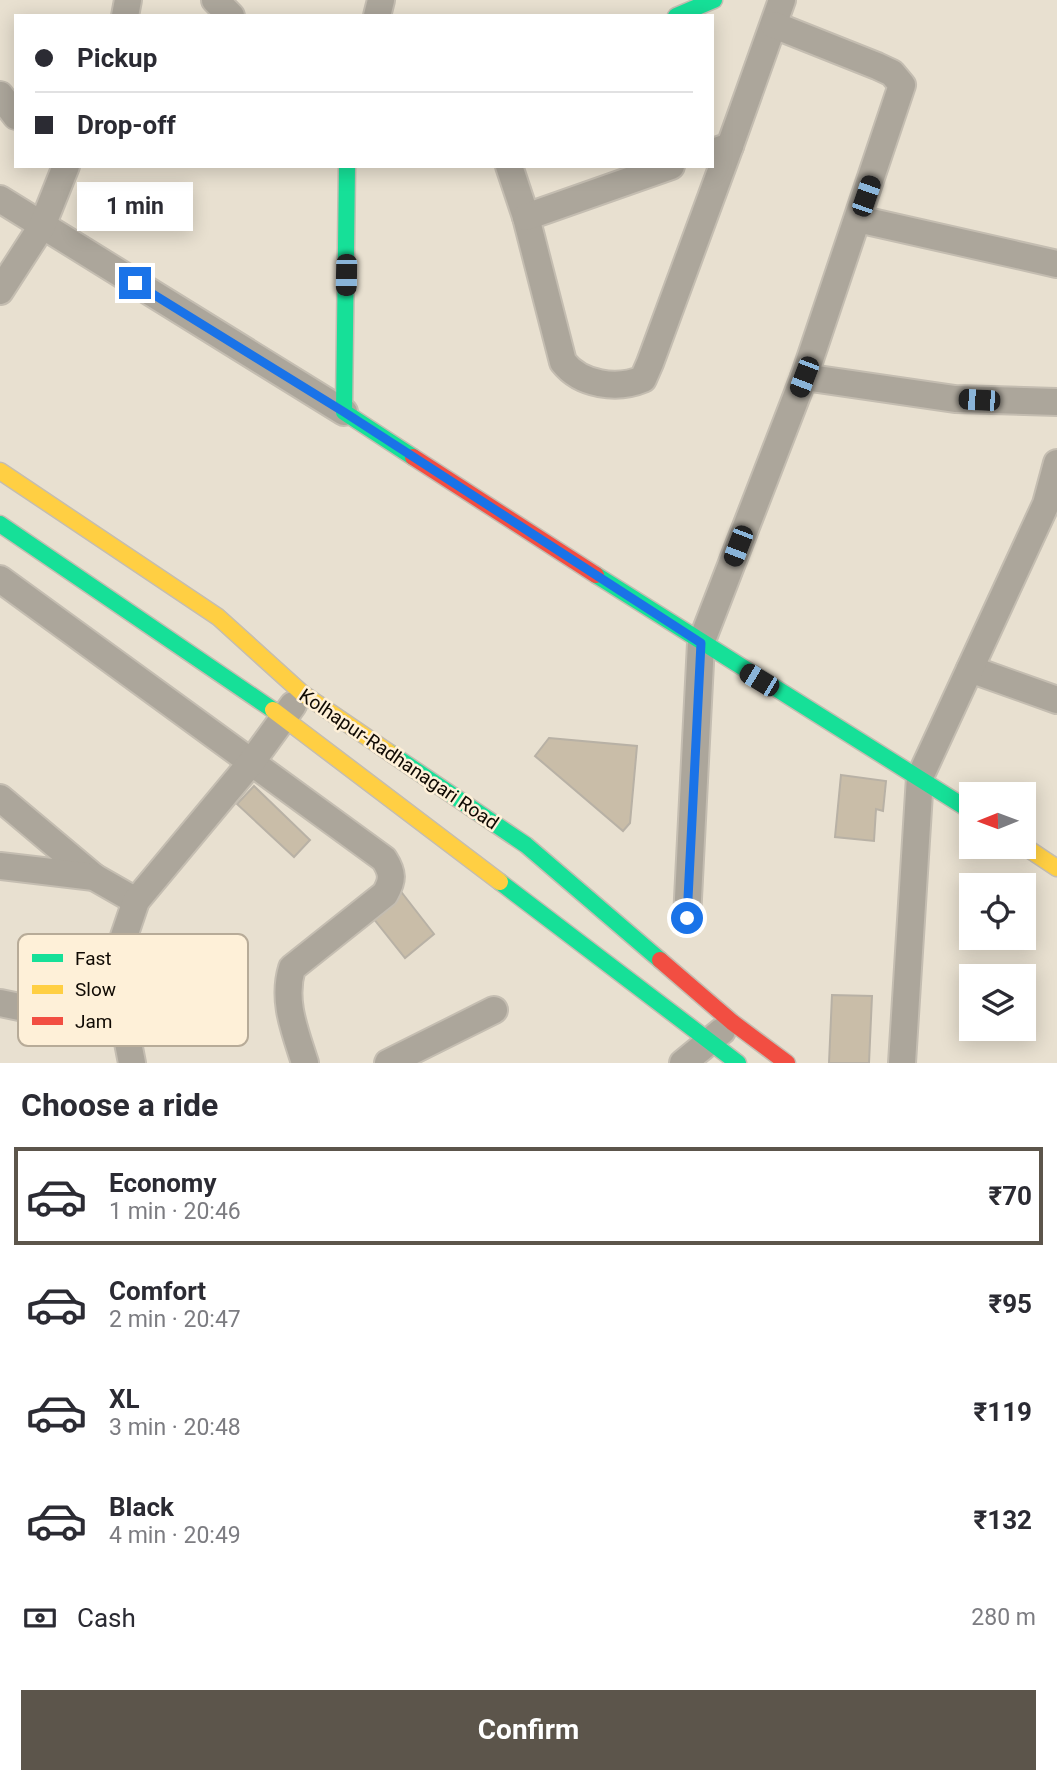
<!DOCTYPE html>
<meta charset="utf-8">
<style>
:root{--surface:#fff;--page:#f2f2f3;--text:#2b2b33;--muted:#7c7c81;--line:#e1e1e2;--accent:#5c554b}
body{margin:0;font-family:Roboto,sans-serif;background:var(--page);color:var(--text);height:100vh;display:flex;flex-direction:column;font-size:26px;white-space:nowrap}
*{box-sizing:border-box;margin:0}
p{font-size:23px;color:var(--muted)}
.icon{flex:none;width:38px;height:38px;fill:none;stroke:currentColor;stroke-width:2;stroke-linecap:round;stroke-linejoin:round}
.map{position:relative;height:1063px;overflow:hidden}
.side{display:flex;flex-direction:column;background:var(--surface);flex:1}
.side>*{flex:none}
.guide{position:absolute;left:14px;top:14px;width:700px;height:154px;border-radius:0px;box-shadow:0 4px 18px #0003;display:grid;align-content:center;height:154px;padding:0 21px;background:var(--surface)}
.needle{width:46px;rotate:269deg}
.fabs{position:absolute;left:959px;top:782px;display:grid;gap:14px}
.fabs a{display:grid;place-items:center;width:77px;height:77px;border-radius:0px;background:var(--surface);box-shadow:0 4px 18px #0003;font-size:35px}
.end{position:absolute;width:32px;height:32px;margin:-16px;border:9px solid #1a73e8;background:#fff;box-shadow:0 0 0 4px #fff}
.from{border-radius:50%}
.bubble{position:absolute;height:49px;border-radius:0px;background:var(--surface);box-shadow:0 4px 18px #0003;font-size:23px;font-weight:700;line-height:49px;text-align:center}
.car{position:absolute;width:21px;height:42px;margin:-21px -10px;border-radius:9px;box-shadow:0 0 5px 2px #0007;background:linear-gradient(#222 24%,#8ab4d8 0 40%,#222 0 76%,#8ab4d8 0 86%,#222 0)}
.guide b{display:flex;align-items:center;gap:24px;height:66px;font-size:26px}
.guide b+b{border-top:2px solid var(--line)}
.guide i{width:18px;height:18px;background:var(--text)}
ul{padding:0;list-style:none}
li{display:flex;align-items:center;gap:21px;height:98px;margin:0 14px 10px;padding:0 7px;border:4px solid transparent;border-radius:0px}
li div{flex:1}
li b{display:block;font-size:26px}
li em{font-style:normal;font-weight:700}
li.active{border-color:var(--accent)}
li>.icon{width:63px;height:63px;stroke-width:1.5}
h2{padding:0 21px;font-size:32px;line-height:84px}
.pay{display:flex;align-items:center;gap:18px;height:77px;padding:0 21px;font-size:26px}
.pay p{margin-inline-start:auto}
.cta{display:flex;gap:14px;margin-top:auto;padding:14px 21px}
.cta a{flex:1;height:80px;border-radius:0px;background:var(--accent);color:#fff;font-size:28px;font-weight:700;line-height:80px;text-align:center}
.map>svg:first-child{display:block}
.building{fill:#c9bda8;stroke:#b8b1a5;stroke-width:2}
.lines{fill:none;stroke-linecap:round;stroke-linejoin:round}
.street-casing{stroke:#c4bdb1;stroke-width:30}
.fast-casing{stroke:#c4bdb1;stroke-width:19}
.slow-casing{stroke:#c4bdb1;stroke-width:19}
.jam-casing{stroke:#c4bdb1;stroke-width:19}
.street{stroke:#aca69b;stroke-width:26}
.fast{stroke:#16e098;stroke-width:16}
.slow{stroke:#ffcf43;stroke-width:16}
.jam{stroke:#f24e42;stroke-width:16}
.route{stroke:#1a73e8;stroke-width:9}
.labels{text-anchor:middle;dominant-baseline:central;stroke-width:5;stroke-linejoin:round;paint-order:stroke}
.street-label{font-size:19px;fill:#100a03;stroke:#fef0d8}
.key{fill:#fef0d8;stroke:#b7ab98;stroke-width:2}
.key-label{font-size:19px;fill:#100a03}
</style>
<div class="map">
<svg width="1057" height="1063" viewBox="0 0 1057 1063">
<rect width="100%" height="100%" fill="#e8e0d0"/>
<g class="building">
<polygon points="549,738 637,746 630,823 623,831 535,756"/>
<polygon points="841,775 886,781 883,811 876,809 874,841 835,837"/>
<polygon points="254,786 310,840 294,857 237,804"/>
<polygon points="399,889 434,934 405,958 369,913"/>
<polygon points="832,995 872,996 869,1063 829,1063"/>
</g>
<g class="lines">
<defs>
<g id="street">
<polyline points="215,0 231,16"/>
<polyline points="125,16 128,0"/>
<polyline points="377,16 381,0"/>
<polyline points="0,95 16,116"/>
<polyline points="716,151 730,146 782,0"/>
<path d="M 509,166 L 526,217 L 563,362 C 581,385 617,390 643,379 L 650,363 L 730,146"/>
<polyline points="0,199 344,412"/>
<polyline points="526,217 671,166"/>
<polyline points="858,219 1057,264"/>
<polyline points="0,291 42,226 66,166"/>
<polyline points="804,377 955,399 1057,402"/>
<path d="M 0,579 L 384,859 C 393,873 393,880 385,894 L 292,968 C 282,1001 295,1031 305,1063"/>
<polyline points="970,669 1057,700"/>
<polyline points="0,798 94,877"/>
<polyline points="0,866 94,877 136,901"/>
<polyline points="687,918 701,643 804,377 902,85 892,73 877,66 774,25"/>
<polyline points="0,1003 125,1029"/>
<polyline points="132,1063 117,986 117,968 120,948 136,901 250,764 293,705"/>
<polyline points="388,1063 494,1010"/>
<polyline points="683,1063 722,1031"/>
<polyline points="902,1063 920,777 1046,504 1057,463"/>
</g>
<g id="fast">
<polyline points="676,16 714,0"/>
<polyline points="347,166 344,412 413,457"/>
<polyline points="0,524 273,710"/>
<polyline points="596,575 971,811"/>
<polyline points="390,753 526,845 660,960"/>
<polyline points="500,882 738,1063"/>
</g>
<g id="slow">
<polyline points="0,471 218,617 302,693 390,753"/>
<polyline points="273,710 500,882"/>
<polyline points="1024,846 1057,868"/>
</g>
<g id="jam">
<polyline points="413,457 596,575"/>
<polyline points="660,960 732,1022 787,1063"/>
</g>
</defs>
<use href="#street" class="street-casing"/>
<use href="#fast" class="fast-casing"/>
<use href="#slow" class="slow-casing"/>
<use href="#jam" class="jam-casing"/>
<use href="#street" class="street"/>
<use href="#fast" class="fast"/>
<use href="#slow" class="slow"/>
<use href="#jam" class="jam"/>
</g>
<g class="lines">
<polyline class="route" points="135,283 344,412 701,643 687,918"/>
</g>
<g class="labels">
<g class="street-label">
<text transform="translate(399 759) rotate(34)">Kolhapur-Radhanagari Road</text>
</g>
</g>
<rect x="18" y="934" width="230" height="112" rx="10" class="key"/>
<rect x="32" y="954" width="31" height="8" fill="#16e098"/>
<rect x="32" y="985" width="31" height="9" fill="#ffcf43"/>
<rect x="32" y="1017" width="31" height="8" fill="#f24e42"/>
<g class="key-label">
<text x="75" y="965">Fast</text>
<text x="75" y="996">Slow</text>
<text x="75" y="1028">Jam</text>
</g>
</svg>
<div class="fabs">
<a><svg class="needle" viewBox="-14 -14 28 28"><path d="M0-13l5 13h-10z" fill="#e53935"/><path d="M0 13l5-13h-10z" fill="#7c7c81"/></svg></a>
<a><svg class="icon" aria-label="locate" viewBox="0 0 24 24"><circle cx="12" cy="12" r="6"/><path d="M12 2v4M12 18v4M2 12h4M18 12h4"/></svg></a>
<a><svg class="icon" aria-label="layers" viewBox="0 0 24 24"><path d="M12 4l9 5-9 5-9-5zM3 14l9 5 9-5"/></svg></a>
</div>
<i class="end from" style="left:687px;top:918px"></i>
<i class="end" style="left:135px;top:283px"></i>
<div class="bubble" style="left:77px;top:182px;width:116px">1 min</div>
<i class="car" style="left:866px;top:196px;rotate:19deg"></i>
<i class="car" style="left:346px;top:275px;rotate:181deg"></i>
<i class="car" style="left:804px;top:377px;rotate:201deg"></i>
<i class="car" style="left:979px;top:400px;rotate:273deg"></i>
<i class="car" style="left:738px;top:546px;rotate:201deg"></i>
<i class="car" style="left:759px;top:680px;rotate:301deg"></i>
<div class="guide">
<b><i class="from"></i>Pickup</b>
<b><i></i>Drop-off</b>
</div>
</div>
<section class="side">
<h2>Choose a ride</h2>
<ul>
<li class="active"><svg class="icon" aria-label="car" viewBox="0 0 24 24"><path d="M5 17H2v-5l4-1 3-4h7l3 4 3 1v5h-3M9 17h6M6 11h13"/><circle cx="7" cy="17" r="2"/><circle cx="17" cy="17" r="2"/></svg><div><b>Economy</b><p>1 min · 20:46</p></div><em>₹70</em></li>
<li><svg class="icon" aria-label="car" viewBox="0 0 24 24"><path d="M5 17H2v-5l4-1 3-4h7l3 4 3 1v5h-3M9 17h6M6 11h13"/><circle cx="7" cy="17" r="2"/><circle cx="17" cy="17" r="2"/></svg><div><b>Comfort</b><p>2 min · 20:47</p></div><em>₹95</em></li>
<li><svg class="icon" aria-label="car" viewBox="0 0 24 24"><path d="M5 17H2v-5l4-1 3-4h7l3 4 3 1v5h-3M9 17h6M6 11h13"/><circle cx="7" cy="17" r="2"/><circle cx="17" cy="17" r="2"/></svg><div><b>XL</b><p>3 min · 20:48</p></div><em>₹119</em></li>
<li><svg class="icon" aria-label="car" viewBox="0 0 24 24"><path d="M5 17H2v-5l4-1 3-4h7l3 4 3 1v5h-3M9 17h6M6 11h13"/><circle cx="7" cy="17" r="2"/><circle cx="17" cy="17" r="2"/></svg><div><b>Black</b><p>4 min · 20:49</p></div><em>₹132</em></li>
</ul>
<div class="pay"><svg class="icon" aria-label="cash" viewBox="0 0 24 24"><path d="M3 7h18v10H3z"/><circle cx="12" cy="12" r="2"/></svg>Cash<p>280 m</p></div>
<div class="cta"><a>Confirm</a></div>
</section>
